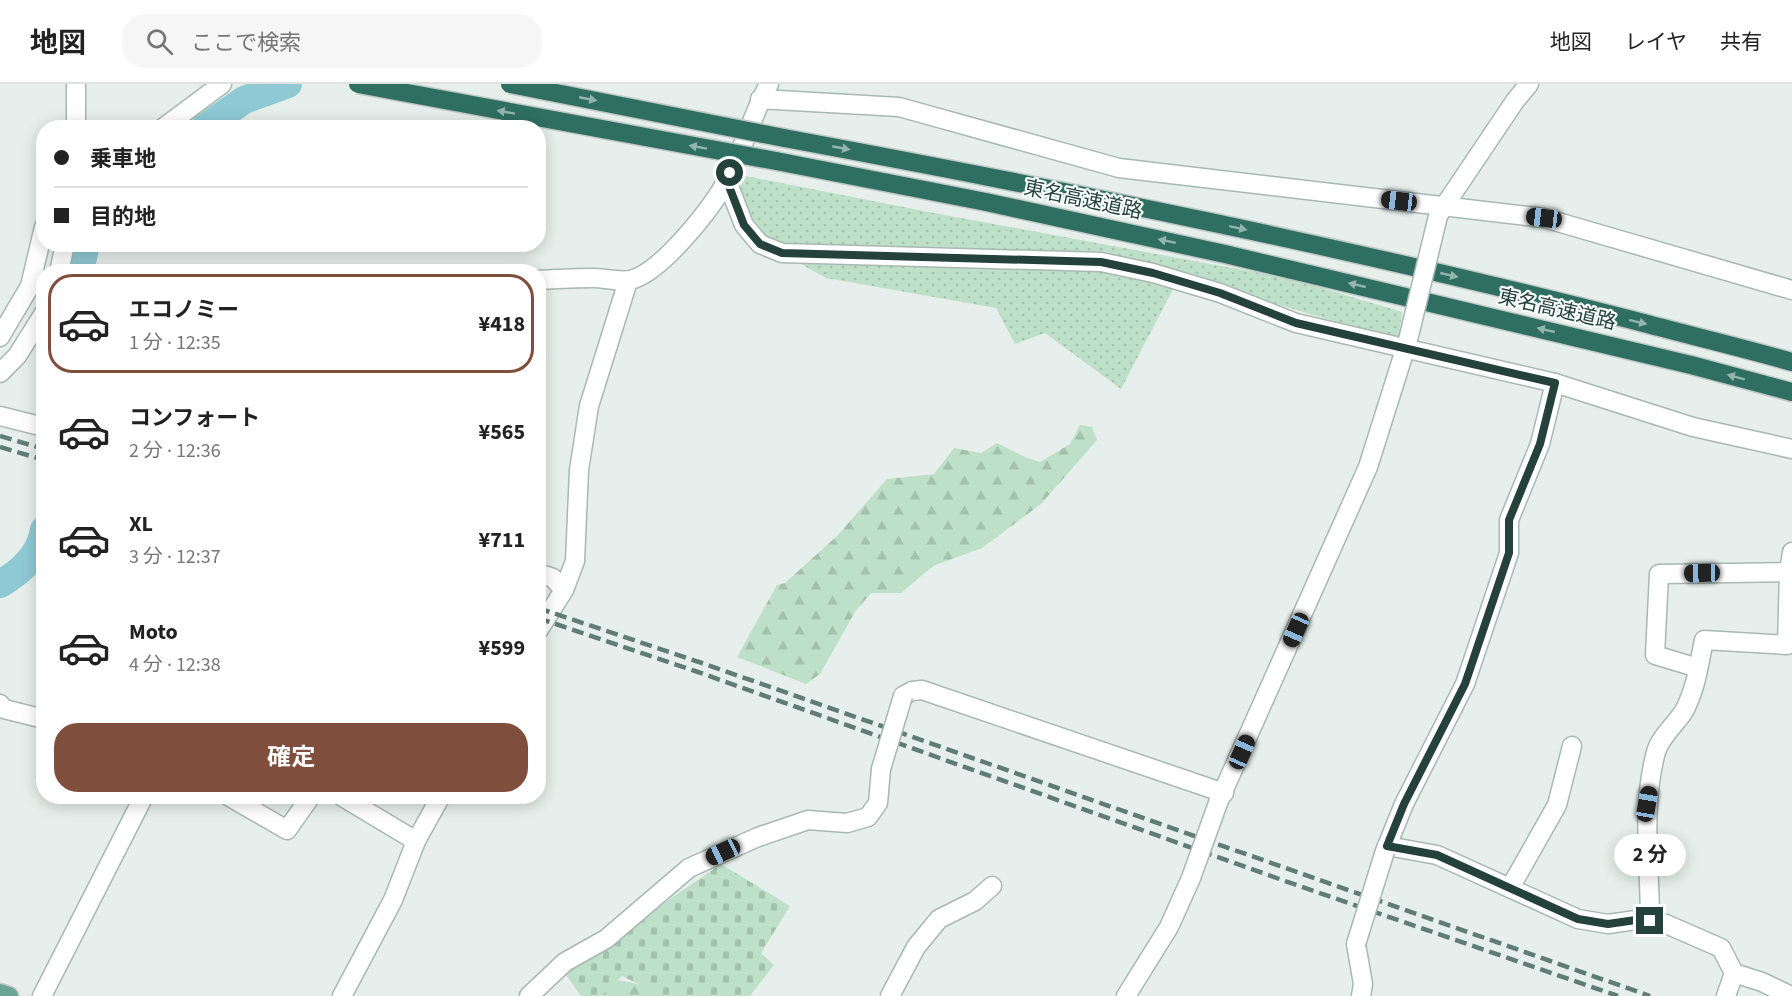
<!DOCTYPE html>
<html lang="ja">
<meta charset="utf-8">
<style>
:root{--surface:#fff;--page:#f6f6f6;--text:#222;--muted:#767676;--line:#e0e0e0;--accent:#804e3d}
body{margin:0;font-family:"Source Sans 3","Noto Sans JP",sans-serif;background:var(--page);color:var(--text);height:100vh;display:flex;flex-direction:column;font-size:22px;white-space:nowrap}
*{box-sizing:border-box;margin:0}
p{font-size:20px;color:var(--muted)}
.icon{flex:none;width:33px;height:33px;fill:none;stroke:currentColor;stroke-width:2;stroke-linecap:round;stroke-linejoin:round}
.map{position:relative;flex:1;overflow:hidden}
.details{position:absolute;left:36px;top:180px;width:510px;height:540px;display:flex;flex-direction:column;background:var(--surface);border-radius:24px;box-shadow:0 3px 15px #0003}
.details>*{flex:none}
.banner{position:absolute;left:36px;top:36px;width:510px;height:132px;border-radius:24px;box-shadow:0 3px 15px #0003;display:grid;align-content:center;height:132px;padding:0 18px;background:var(--surface)}
.end{position:absolute;width:27px;height:27px;margin:-14px;border:8px solid #24423a;background:#fff;box-shadow:0 0 0 3px #fff}
.from{border-radius:50%}
.bubble{position:absolute;height:42px;border-radius:21px;background:var(--surface);box-shadow:0 3px 15px #0003;font-size:20px;font-weight:700;line-height:42px;text-align:center}
.car{position:absolute;width:18px;height:36px;margin:-18px -9px;border-radius:8px;box-shadow:0 0 4px 2px #0007;background:linear-gradient(#222 24%,#8ab4d8 0 40%,#222 0 76%,#8ab4d8 0 86%,#222 0)}
.banner b{display:flex;align-items:center;gap:21px;height:57px;font-size:22px}
.banner b+b{border-top:2px solid var(--line)}
.banner i{width:15px;height:15px;background:var(--text)}
ul{padding:10px 0 0;list-style:none}
li{display:flex;align-items:center;gap:18px;height:99px;margin:0 12px 9px;padding:0 6px;border:3px solid transparent;border-radius:24px}
li div{flex:1}
li b{display:block;font-size:22px}
li em{font-style:normal;font-weight:700}
li.current{border-color:var(--accent)}
li>.icon{width:54px;height:54px;stroke-width:1.5}
.button{display:flex;gap:12px;margin-top:auto;padding:12px 18px}
.button a{flex:1;height:69px;border-radius:24px;background:var(--accent);color:#fff;font-size:24px;font-weight:700;line-height:69px;text-align:center}
header{display:flex;align-items:center;gap:36px;box-sizing:border-box;height:84px;padding:0 30px;background:var(--surface);border-bottom:2px solid var(--line)}
header strong{font-size:28px}
nav{display:flex;gap:33px;margin-inline-start:auto;font-size:21px}
.search{width:420px;height:54px;background:var(--page);display:flex;align-items:center;gap:15px;box-sizing:border-box;padding:0 21px;border-radius:24px;color:var(--muted);font-size:22px}
.map>svg:first-child{display:block}
.grass{fill:url(#grass-dots)}
.forest{fill:url(#forest-firs)}
.cemetery{fill:url(#cemetery-stones)}
.lines{fill:none;stroke-linecap:round;stroke-linejoin:round}
.river{stroke:#8ec9d4;stroke-width:28}
.street-casing{stroke:#a8b8b2;stroke-width:21}
.primary-casing{stroke:#c2cac8;stroke-width:21}
.highway-casing{stroke:#c2cac8;stroke-width:21}
.street{stroke:#fff;stroke-width:18}
.primary{stroke:#6aa596;stroke-width:18}
.highway{stroke:#2f6f62;stroke-width:18}
.rail{stroke:#5f7d75;stroke-width:4.5;stroke-dasharray:12 6;stroke-linecap:butt}
.street-bridge-casing{stroke:#a8b8b2;stroke-width:21;stroke-linecap:butt}
.highway-bridge-casing{stroke:#c2cac8;stroke-width:21;stroke-linecap:butt}
.street-bridge{stroke:#fff;stroke-width:18}
.highway-bridge{stroke:#2f6f62;stroke-width:18}
.oneway{fill:#93b5ae}
.route{stroke:#24423a;stroke-width:8}
.labels{text-anchor:middle;dominant-baseline:central;stroke-width:4.5;stroke-linejoin:round;paint-order:stroke}
.street-label{font-size:20px;fill:#24423a;stroke:#f7fbf9}
</style>
<header>
<strong>地図</strong>
<div class="search"><svg class="icon" aria-label="search" viewBox="0 0 24 24"><circle cx="10" cy="10" r="6"/><path d="M15 15l6 6"/></svg>ここで検索</div>
<nav><a>地図</a><a>レイヤ</a><a>共有</a></nav>
</header>
<div class="map">
<svg width="1792" height="912" viewBox="0 0 1792 912">
<defs>
<pattern id="grass-dots" width="8" height="8" patternUnits="userSpaceOnUse" patternTransform="scale(1.5)"><rect width="8" height="8" fill="#bfe0c8"/><path d="M2 2h.1M6 6h.1" fill="none" stroke="#a4c1ad" stroke-width="1.8" stroke-linecap="round"/></pattern>
<pattern id="forest-firs" width="22" height="20" patternUnits="userSpaceOnUse" patternTransform="scale(1.5)"><rect width="22" height="20" fill="#bfe0c8"/><path d="M5 1l3.5 6h-7zM16 11l3.5 6h-7z" fill="#a4c1ad"/></pattern>
<pattern id="cemetery-stones" width="16" height="16" patternUnits="userSpaceOnUse" patternTransform="scale(1.5)"><rect width="16" height="16" fill="#bfe0c8"/><path d="M2 7V4a2 2 0 0 1 4 0v3zM10 15v-3a2 2 0 0 1 4 0v3z" fill="#a4c1ad"/></pattern>
</defs>
<rect width="100%" height="100%" fill="#e6efeb"/>
<polygon class="grass" points="730,89 934,129 1292,195 1402,228 1399,252 1389,253 1180,192 1121,305 1045,249 1015,260 996,224 826,194 756,155"/>
<g class="forest">
<polygon points="1080,341 1092,343 1097,356 1041,420 982,464 933,482 901,509 871,509 855,528 820,590 806,600 737,573 777,501 785,499 837,452 887,395 934,390 954,364 981,369 997,359 1027,374 1040,378 1070,360"/>
<polygon points="618,896 647,902 669,912 600,912"/>
</g>
<polygon class="cemetery" points="721,780 790,822 761,869 774,881 750,912 663,912 622,892 601,912 581,912 564,888"/>
<g class="lines">
<g class="river">
<polyline points="204,44 244,16 288,0"/>
<polyline points="80,188 86,160"/>
<path d="M 0,500 C 21,488 40,470 44,446"/>
</g>
<defs>
<g id="street">
<polyline points="76,0 76,44"/>
<polyline points="760,15 899,23 1119,84 1544,134 1792,206"/>
<polyline points="163,44 222,0"/>
<polyline points="727,97 744,141 760,160 782,169 1101,178 1153,189 1220,209 1296,239 1555,299 1693,343 1792,365"/>
<polyline points="1439,130 1515,17 1529,0"/>
<polyline points="59,188 65,160"/>
<path d="M 538,196 C 557,195 575,194 593,194 C 605,194 618,198 630,196 C 660,190 712,124 727,96 C 743,66 752,31 769,0"/>
<polyline points="0,253 30,202 44,143"/>
<polyline points="0,289 17,272 44,229"/>
<polyline points="0,332 44,343"/>
<polyline points="538,489 553,494 564,506"/>
<polyline points="538,547 564,506 575,477 579,386 589,322 628,197"/>
<polyline points="1698,584 1655,571 1659,490 1789,488"/>
<polyline points="903,612 912,607 922,606 1224,709"/>
<polyline points="0,620 4,625 44,635"/>
<polyline points="228,712 287,746 311,712"/>
<polyline points="341,712 416,757"/>
<polyline points="1218,719 1368,383 1408,256"/>
<polyline points="1387,762 1437,771 1578,835 1608,840 1650,834"/>
<polyline points="1385,767 1404,720 1465,600 1509,469 1509,436 1540,360 1555,299"/>
<polyline points="1510,804 1557,721 1572,662"/>
<polyline points="1356,860 1363,900 1361,912"/>
<polyline points="42,912 144,712"/>
<polyline points="342,912 393,816 416,757 441,712"/>
<polyline points="529,912 565,878 606,855 689,784 758,753 808,736 847,739 868,733 878,719 881,685"/>
<polyline points="890,912 916,863 939,835 975,817 992,802"/>
<polyline points="1126,912 1169,843 1191,794"/>
<polyline points="1726,912 1734,889"/>
<path d="M 1791,912 L 1762,898 L 1734,889 L 1721,864 L 1666,840 L 1650,837 C 1650,781 1641,723 1656,668 C 1660,653 1676,640 1684,627 C 1696,605 1699,580 1704,556 L 1787,561 L 1789,488 L 1792,468"/>
</g>
<polyline id="primary" points="0,909 9,912"/>
<g id="highway">
<path d="M 784,54 C 1070,107 1355,165 1636,237 C 1688,251 1740,263 1792,278"/>
<polyline points="776,77 986,118 1225,170 1691,281 1792,308"/>
</g>
</defs>
<use href="#street" class="street-casing"/>
<use href="#primary" class="primary-casing"/>
<use href="#highway" class="highway-casing"/>
<use href="#street" class="street"/>
<use href="#primary" class="primary"/>
<use href="#highway" class="highway"/>
<g class="rail">
<polyline points="0,352 44,365"/>
<polyline points="0,363 44,376"/>
<polyline points="538,524 702,579 1650,912"/>
<polyline points="538,534 698,588 1285,797 1618,912"/>
</g>
<defs>
<g id="street-bridge">
<polyline points="1408,256 1438,132"/>
<polyline points="881,685 903,612"/>
<polyline points="1191,794 1218,719"/>
<polyline points="1356,860 1385,767"/>
</g>
<g id="highway-bridge">
<polyline points="358,0 776,77"/>
<polyline points="510,0 784,54"/>
</g>
</defs>
<use href="#street-bridge" class="street-bridge-casing"/>
<use href="#highway-bridge" class="highway-bridge-casing"/>
<use href="#street-bridge" class="street-bridge"/>
<use href="#highway-bridge" class="highway-bridge"/>
</g>
<defs><path id="oneway-solid" d="M-6-.8H1V-3.2L6.5 0L1 3.2V.8H-6Z" transform="scale(1.5)"/></defs>
<g class="oneway">
<use href="#oneway-solid" transform="translate(588 15) rotate(11)"/>
<use href="#oneway-solid" transform="translate(506 28) rotate(-170)"/>
<use href="#oneway-solid" transform="translate(698 63) rotate(-170)"/>
<use href="#oneway-solid" transform="translate(841 64) rotate(11)"/>
<use href="#oneway-solid" transform="translate(1238 144) rotate(12)"/>
<use href="#oneway-solid" transform="translate(1167 157) rotate(-168)"/>
<use href="#oneway-solid" transform="translate(1449 191) rotate(13)"/>
<use href="#oneway-solid" transform="translate(1357 201) rotate(-167)"/>
<use href="#oneway-solid" transform="translate(1638 238) rotate(14)"/>
<use href="#oneway-solid" transform="translate(1546 246) rotate(-167)"/>
<use href="#oneway-solid" transform="translate(1736 293) rotate(-165)"/>
</g>
<g class="lines">
<polyline class="route" points="730,89 727,97 744,141 760,160 782,169 1101,178 1153,189 1220,209 1296,239 1555,299 1540,360 1509,436 1509,469 1465,600 1404,720 1387,762 1437,771 1578,835 1608,840 1650,834 1650,837"/>
</g>
<g class="labels">
<g class="street-label">
<text transform="translate(1083 116) rotate(12)">東名高速道路</text>
<text transform="translate(1557 226) rotate(13)">東名高速道路</text>
</g>
</g>
</svg>
<i class="end from" style="left:730px;top:89px"></i>
<i class="end" style="left:1650px;top:837px"></i>
<div class="bubble" style="left:1614px;top:750px;width:72px">2 分</div>
<i class="car" style="left:1399px;top:117px;rotate:277deg"></i>
<i class="car" style="left:1544px;top:134px;rotate:277deg"></i>
<i class="car" style="left:1702px;top:489px;rotate:269deg"></i>
<i class="car" style="left:1296px;top:546px;rotate:204deg"></i>
<i class="car" style="left:1242px;top:668px;rotate:24deg"></i>
<i class="car" style="left:1647px;top:720px;rotate:10deg"></i>
<i class="car" style="left:723px;top:768px;rotate:245deg"></i>
<div class="banner">
<b><i class="from"></i>乗車地</b>
<b><i></i>目的地</b>
</div>
<section class="details">
<ul>
<li class="current"><svg class="icon" aria-label="car" viewBox="0 0 24 24"><path d="M5 17H2v-5l4-1 3-4h7l3 4 3 1v5h-3M9 17h6M6 11h13"/><circle cx="7" cy="17" r="2"/><circle cx="17" cy="17" r="2"/></svg><div><b>エコノミー</b><p>1 分 · 12:35</p></div><em>¥418</em></li>
<li><svg class="icon" aria-label="car" viewBox="0 0 24 24"><path d="M5 17H2v-5l4-1 3-4h7l3 4 3 1v5h-3M9 17h6M6 11h13"/><circle cx="7" cy="17" r="2"/><circle cx="17" cy="17" r="2"/></svg><div><b>コンフォート</b><p>2 分 · 12:36</p></div><em>¥565</em></li>
<li><svg class="icon" aria-label="car" viewBox="0 0 24 24"><path d="M5 17H2v-5l4-1 3-4h7l3 4 3 1v5h-3M9 17h6M6 11h13"/><circle cx="7" cy="17" r="2"/><circle cx="17" cy="17" r="2"/></svg><div><b>XL</b><p>3 分 · 12:37</p></div><em>¥711</em></li>
<li><svg class="icon" aria-label="car" viewBox="0 0 24 24"><path d="M5 17H2v-5l4-1 3-4h7l3 4 3 1v5h-3M9 17h6M6 11h13"/><circle cx="7" cy="17" r="2"/><circle cx="17" cy="17" r="2"/></svg><div><b>Moto</b><p>4 分 · 12:38</p></div><em>¥599</em></li>
</ul>
<div class="button"><a>確定</a></div>
</section>
</div>
